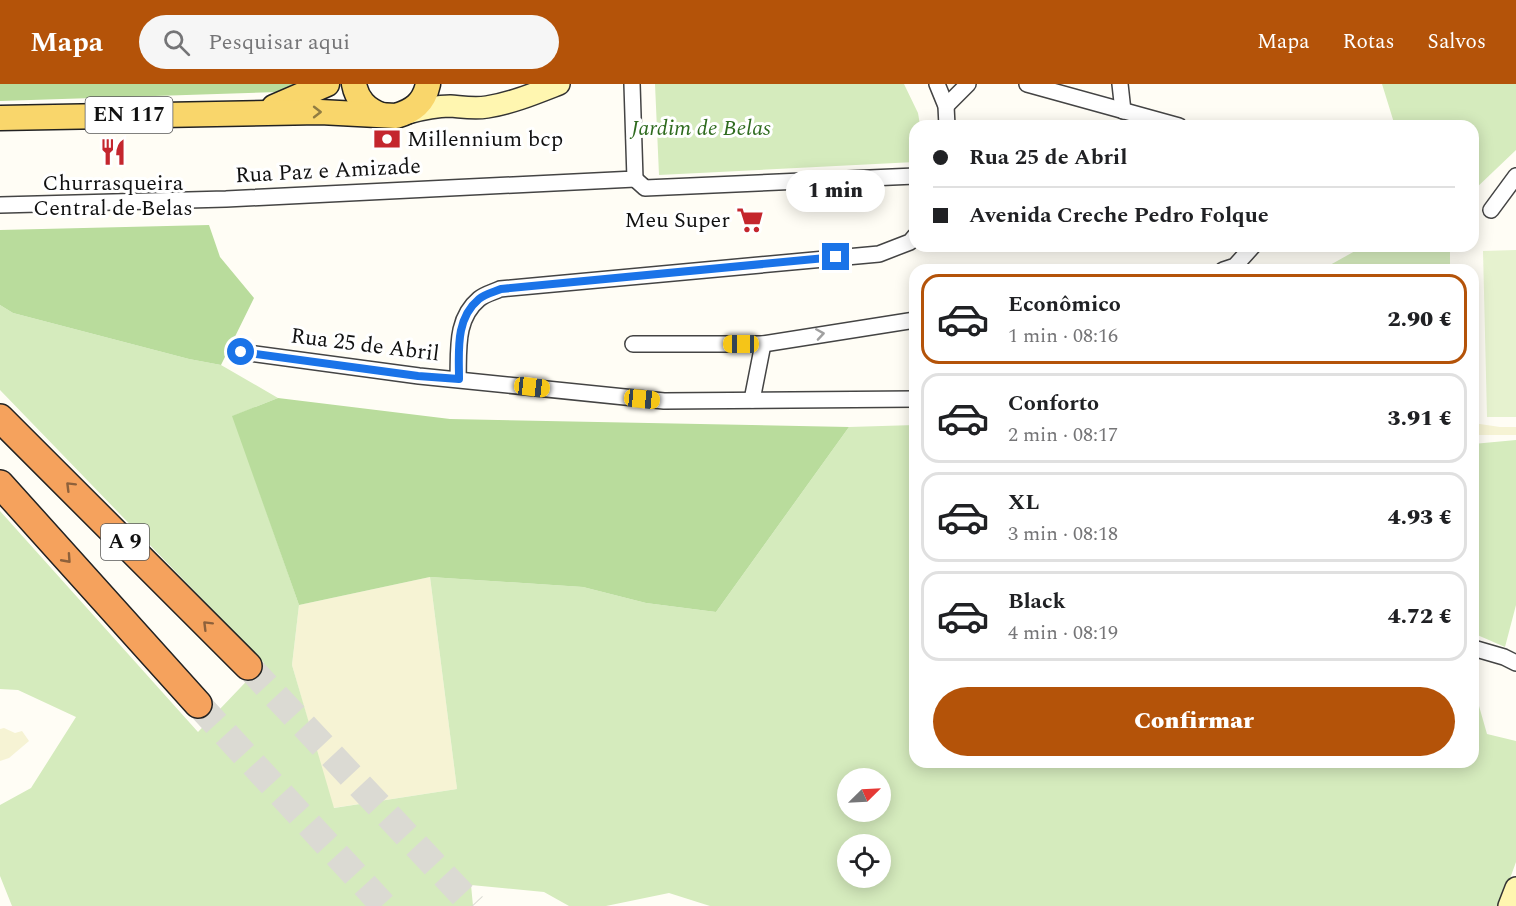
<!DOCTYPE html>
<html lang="pt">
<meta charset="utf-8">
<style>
:root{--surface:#fff;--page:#f6f6f6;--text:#202124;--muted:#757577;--line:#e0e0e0;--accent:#b45309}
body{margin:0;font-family:Spectral,serif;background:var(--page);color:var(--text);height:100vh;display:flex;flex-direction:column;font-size:22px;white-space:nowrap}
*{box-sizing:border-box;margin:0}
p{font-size:20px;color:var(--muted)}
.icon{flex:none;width:33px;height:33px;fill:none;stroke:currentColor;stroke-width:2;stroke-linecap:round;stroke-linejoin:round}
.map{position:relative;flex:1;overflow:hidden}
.side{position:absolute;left:909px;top:180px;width:570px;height:504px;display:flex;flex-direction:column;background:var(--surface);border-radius:18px;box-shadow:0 3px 15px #0003}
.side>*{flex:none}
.guide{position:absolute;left:909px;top:36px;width:570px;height:132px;border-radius:18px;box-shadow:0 3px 15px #0003;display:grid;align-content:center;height:132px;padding:0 24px;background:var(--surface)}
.needle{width:39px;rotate:66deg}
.tools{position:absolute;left:837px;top:684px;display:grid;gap:12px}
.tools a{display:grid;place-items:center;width:54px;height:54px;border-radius:50%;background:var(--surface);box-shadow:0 3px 15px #0003;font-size:30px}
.end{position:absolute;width:27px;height:27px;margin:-14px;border:8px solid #1a73e8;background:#fff;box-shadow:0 0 0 3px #fff}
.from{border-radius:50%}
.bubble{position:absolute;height:42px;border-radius:21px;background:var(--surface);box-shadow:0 3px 15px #0003;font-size:20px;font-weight:800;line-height:42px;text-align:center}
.car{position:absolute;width:18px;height:36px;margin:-18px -9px;border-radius:8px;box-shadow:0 0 4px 2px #0007;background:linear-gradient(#f5c518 24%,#345 0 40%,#f5c518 0 76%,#345 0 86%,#f5c518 0)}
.guide b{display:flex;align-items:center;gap:21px;height:57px;font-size:22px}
.guide b+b{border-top:2px solid var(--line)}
.guide i{width:15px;height:15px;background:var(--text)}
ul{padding:10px 0 0;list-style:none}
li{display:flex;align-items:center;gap:18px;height:90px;margin:0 12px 9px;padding:0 12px;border:3px solid var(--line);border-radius:18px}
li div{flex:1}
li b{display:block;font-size:22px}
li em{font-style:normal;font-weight:800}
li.on{border-color:var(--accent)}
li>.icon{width:54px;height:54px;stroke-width:1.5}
.action{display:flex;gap:12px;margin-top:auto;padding:12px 24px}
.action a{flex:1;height:69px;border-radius:36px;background:var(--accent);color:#fff;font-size:24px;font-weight:800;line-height:69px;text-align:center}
header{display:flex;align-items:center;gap:36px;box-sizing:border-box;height:84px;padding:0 30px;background:var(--accent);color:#fff}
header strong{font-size:28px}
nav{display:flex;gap:33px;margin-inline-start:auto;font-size:21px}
.search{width:420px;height:54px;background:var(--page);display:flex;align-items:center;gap:15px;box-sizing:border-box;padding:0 21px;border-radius:33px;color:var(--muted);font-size:22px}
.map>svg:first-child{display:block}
.farmland{fill:#f6f3d4}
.green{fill:#d5ebbd;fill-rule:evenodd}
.forest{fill:#b9dc9c}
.pitch{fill:#e6f2cf}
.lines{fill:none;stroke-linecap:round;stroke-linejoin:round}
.highway-tunnel{stroke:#dbdad3;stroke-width:27;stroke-dasharray:27 14;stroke-linecap:butt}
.street-casing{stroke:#444;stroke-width:18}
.secondary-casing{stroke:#333;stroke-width:24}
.primary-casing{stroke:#222;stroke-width:27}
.highway-casing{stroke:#222;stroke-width:30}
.street{stroke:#fff;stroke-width:15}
.secondary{stroke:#fff6b0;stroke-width:21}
.primary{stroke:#f9d66b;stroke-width:24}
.highway{stroke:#f5a25d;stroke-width:27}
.oneway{stroke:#917d42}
.oneway2{stroke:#a0a0a0}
.oneway3{stroke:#8e613b}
.route{stroke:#1a73e8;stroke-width:8}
.labels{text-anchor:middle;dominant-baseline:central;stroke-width:6;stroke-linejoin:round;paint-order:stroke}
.shield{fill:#fff;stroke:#585858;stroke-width:1.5}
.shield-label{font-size:21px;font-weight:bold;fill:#111}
.park-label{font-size:22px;font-style:italic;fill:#2f6b1f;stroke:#fff}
.poi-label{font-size:22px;fill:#111;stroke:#fff;text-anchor:start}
.street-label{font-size:22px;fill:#111;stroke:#fff}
</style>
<header>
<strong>Mapa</strong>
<div class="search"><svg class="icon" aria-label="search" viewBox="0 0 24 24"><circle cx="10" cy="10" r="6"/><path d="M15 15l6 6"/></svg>Pesquisar aqui</div>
<nav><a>Mapa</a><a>Rotas</a><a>Salvos</a></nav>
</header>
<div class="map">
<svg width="1516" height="822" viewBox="0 0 1516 822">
<rect width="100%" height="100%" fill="#fffdf5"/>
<g class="farmland">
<polygon points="1473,339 1500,343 1516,343 1516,351 1479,351 1473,345"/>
<polygon points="430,493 457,705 333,724 292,581 299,521"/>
<polygon points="4,644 15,649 22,647 29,657 9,674 0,677 0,645"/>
</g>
<g class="green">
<polygon points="655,0 904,0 918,29 920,41 915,42 915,78 659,91"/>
<polygon points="1382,0 1516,0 1516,66 1473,107 1473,42 1395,42"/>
<polygon points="1364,162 1450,162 1450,186 1328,186 1330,181"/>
<path d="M 0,221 L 13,229 L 189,275 L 221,281 L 278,314 L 233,332 L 299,521 L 292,581 L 334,724 L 457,705 L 430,493 L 583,503 L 646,519 L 716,528 L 849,343 L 915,341 L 915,678 L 1473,678 L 1473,601 L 1487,650 L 1516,657 L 1516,778 L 1500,822 L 710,822 L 669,809 L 606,822 L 569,822 L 544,808 L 471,801 L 473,822 L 12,822 L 0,792 L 0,721 L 31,704 L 76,633 L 18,606 L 0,605 L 0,427 L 198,648 L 264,579 L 0,306 ZM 848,694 L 880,694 L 880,728 L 848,728 ZM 848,760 L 880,760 L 880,794 L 848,794 Z"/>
<polygon points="1516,356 1516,521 1505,563 1475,550 1473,555 1473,360"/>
</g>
<g class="forest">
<polygon points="0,0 295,0 278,8 0,17"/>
<polygon points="209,141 220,173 254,214 221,281 189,275 13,229 0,221 0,146"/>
<polygon points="278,314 450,335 849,343 716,528 646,519 583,503 430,493 299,521 232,332"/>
</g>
<polygon class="pitch" points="1516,166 1516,333 1487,333 1483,167"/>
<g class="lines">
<g class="highway-tunnel">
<polyline points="248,582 473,822"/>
<polyline points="198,620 384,822"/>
</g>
<defs>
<g id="street">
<polyline points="937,0 946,22 947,42"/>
<polyline points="1027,0 1179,42"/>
<polyline points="1120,0 1123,27"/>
<polyline points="946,22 968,0"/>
<polyline points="635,95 645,104 915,92"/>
<polyline points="0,121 226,115 635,95 632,0"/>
<polyline points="1491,126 1516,92"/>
<polyline points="1223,186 1235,182 1253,162"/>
<polyline points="633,260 763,260 915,236"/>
<polyline points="241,268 419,292 664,317 915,315"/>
<path d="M 458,295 C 459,266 455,235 479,215 C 485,210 494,208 500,205 L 879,170 L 910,158 L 915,152"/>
<polyline points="752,316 763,260"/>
<polyline points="1473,564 1504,573 1516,579"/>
</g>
<g id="secondary">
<path d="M 408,29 C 422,25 435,22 450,22 C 463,23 474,25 487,23 C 512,19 536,9 559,0"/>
<polyline points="1509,822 1516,804"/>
</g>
<g id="primary">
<path d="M 354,0 C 357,16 366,25 381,31"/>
<polyline points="274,23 327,0"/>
<path d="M 0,34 L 320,28 L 396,32 C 413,27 424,19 428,0"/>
</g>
<g id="highway">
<polyline points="0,334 248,582"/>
<polyline points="0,400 198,620"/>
</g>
</defs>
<use href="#street" class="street-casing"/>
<use href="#secondary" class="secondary-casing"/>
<use href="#primary" class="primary-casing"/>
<use href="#highway" class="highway-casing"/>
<use href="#street" class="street"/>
<use href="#secondary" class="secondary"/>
<use href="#primary" class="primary"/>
<use href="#highway" class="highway"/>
</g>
<defs><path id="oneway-chevron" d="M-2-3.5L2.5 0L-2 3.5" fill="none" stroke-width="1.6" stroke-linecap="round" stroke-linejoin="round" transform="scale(1.5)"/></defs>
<use class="oneway" href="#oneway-chevron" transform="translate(317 28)"/>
<use class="oneway2" href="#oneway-chevron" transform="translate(820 250) rotate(-9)"/>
<g class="oneway3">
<use href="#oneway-chevron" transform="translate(70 402) rotate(-135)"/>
<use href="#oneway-chevron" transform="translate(67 475) rotate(48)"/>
<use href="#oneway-chevron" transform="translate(207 541) rotate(-135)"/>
</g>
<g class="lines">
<path class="route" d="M 241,268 L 418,292 L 459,295 C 459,267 455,235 479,215 C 485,210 494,208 501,205 L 836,173"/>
</g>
<defs>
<symbol id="bank-bare" viewBox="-9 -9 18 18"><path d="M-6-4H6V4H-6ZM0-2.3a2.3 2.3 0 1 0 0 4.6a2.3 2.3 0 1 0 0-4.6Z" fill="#c4262e" stroke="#fff" stroke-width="2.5" paint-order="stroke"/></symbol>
<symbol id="restaurant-bare" viewBox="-9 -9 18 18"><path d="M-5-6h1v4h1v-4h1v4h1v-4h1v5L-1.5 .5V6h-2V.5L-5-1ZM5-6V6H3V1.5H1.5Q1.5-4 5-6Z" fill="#c4262e" stroke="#fff" stroke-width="2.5" paint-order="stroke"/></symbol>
<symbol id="supermarket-bare" viewBox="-9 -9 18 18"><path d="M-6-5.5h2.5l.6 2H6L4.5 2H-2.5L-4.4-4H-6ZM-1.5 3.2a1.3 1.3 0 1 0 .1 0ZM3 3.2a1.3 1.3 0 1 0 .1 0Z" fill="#c4262e" stroke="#fff" stroke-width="2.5" paint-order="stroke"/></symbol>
</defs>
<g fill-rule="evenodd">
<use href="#bank-bare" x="368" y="36" width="38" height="38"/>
<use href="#restaurant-bare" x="94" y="49" width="38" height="38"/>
<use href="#supermarket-bare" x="731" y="117" width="38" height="38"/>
</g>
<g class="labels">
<g class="shield">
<rect x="85.5" y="13" width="87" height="36" rx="4.5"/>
<rect x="101" y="440" width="48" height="36" rx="4.5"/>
</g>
<g class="shield-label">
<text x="129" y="31">EN 117</text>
<text x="125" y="458">A 9</text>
</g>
<g class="park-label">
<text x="701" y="44">Jardim de Belas</text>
</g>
<g class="poi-label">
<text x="407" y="55">Millennium bcp</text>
<text x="113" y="99" text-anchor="middle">Churrasqueira<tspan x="113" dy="25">Central de Belas</tspan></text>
<text x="730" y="136" text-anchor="end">Meu Super</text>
</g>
<g class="street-label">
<text transform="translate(328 87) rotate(-3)">Rua Paz e Amizade</text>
<text transform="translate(365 261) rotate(7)">Rua 25 de Abril</text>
</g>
</g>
</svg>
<div class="tools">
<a><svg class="needle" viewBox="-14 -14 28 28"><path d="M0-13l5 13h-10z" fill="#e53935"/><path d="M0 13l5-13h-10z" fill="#757577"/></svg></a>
<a><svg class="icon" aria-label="locate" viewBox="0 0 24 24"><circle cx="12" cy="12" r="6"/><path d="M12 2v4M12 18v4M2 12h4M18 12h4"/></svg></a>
</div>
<i class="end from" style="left:241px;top:268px"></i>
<i class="end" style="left:836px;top:173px"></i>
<div class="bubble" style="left:786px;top:86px;width:99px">1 min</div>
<i class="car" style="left:741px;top:260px;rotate:270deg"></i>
<i class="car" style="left:532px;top:303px;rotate:97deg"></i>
<i class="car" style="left:642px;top:315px;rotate:96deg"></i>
<div class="guide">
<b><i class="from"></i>Rua 25 de Abril</b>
<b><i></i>Avenida Creche Pedro Folque</b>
</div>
<section class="side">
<ul>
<li class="on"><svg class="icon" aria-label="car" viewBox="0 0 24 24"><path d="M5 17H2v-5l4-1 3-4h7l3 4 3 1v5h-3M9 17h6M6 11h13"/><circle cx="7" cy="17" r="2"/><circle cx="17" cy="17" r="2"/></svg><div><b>Econômico</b><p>1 min · 08:16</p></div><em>2.90 €</em></li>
<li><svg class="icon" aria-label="car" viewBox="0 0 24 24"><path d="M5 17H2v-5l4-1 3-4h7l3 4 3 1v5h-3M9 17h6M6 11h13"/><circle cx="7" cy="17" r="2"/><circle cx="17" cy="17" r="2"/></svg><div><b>Conforto</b><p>2 min · 08:17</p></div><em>3.91 €</em></li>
<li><svg class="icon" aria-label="car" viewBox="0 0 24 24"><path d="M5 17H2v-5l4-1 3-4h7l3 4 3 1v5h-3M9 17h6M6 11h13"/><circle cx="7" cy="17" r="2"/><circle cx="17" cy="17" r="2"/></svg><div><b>XL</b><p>3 min · 08:18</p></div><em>4.93 €</em></li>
<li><svg class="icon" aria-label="car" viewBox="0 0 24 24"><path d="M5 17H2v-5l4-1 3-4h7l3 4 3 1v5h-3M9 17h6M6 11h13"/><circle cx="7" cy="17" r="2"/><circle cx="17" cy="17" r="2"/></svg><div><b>Black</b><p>4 min · 08:19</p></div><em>4.72 €</em></li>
</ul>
<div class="action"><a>Confirmar</a></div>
</section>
</div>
